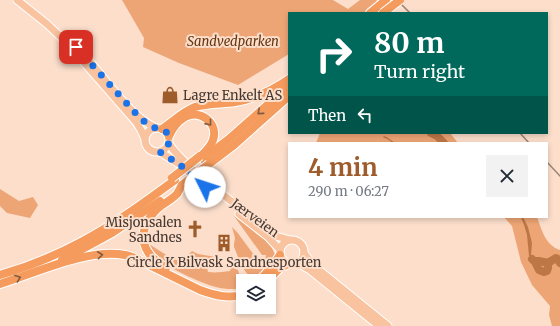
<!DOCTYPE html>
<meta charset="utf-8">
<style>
:root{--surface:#fff;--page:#f2f2f3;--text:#1f2937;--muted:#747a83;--accent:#9e5c2b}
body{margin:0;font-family:Merriweather,serif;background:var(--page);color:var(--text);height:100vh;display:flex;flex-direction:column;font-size:15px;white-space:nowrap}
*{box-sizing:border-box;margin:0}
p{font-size:13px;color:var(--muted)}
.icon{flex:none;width:22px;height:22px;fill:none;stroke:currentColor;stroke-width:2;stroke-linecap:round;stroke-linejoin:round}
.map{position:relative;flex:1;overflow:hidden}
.sheet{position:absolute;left:288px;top:142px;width:260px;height:76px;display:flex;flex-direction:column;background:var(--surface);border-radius:0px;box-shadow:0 2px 6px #0003}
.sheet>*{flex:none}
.hud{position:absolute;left:288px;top:12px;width:260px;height:122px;border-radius:0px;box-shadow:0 2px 6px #0003;background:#00695c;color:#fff;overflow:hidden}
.tools{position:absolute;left:236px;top:274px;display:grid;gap:8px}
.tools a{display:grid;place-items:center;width:40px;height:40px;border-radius:0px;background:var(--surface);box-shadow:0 2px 6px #0003;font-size:20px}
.pin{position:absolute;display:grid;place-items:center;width:34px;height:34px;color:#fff;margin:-17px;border-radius:8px;box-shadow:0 2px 6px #0006}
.me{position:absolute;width:44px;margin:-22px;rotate:311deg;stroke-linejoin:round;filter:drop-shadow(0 0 3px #0008)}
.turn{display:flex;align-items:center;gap:14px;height:84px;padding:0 20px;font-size:18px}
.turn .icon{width:52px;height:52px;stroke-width:2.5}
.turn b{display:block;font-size:28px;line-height:34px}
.then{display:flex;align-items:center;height:38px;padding:0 20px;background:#0003;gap:8px;font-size:15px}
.round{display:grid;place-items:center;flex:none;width:42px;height:42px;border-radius:0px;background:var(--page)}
.headline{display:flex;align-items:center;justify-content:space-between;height:68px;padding:0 20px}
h1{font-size:24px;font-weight:700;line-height:30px;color:var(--accent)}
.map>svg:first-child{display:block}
.green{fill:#eda575}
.water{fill:#bd7746}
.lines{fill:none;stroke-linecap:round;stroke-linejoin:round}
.stream{stroke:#bd7746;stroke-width:1.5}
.river{stroke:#bd7746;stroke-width:8}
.primary-casing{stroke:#fff;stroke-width:9}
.highway-casing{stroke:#fff;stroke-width:10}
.primary{stroke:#f8c39e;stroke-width:7}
.highway{stroke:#f49b5d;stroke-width:8}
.rail{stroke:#988477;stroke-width:1.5}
.highway-bridge-casing{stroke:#fff;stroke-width:10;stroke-linecap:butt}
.highway-bridge{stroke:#f49b5d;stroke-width:8}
.oneway{stroke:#825b40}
.route{stroke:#1a73e8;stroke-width:7;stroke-dasharray:0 12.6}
.labels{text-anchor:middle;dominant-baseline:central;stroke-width:4;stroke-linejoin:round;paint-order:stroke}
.park-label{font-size:13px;font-style:italic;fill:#643510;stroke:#fcdecb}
.poi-label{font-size:13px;fill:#443830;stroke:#fcdecb;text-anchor:start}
.street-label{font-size:13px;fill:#443830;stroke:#fcdecb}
</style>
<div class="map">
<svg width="560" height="326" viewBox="0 0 560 326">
<rect width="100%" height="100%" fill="#fcdecb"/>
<g class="green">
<polygon points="122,0 333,0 348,9 360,0 376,0 391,13 289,13 289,54 238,85 179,63 143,47 144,38"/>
<polygon points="320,133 450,133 458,143 316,143"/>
<polygon points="0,189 19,201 33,197 38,205 30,218 7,213 0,206"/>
<path d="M234 216 270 243 275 255 271 264 256 279C243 276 239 258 234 247V244L235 238 232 227 237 232 257 259V262L260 263 265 260 266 255H262Z"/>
<path d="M504 217H537C542 230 545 245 560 250V326H552L549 315 550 306 532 285 521 262 512 226Z"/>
<path d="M149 244 171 258 182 262 186 258 192 263 207 267 208 272C216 273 222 272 230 271L231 267 238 270C240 278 242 283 236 289 231 289 225 289 220 288 205 285 172 270 160 260 155 255 152 250 149 244Z"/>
<polygon points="192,251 198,254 216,257 218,258 220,262 219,264 217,265 199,261 190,257 189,254"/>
</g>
<polygon class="water" points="521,217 523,217 528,227 532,243 531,255 533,258 542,261 541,263 537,263 538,267 543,271 542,272 538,270 533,262 529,256 527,235 524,225"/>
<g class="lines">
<polyline class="stream" points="384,137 387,138 394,143"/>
<g class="river">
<polyline points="431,133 437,136 444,143"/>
<polyline points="532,259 534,261 539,261 548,263 556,258 558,259 560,263"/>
<polyline points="536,264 539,270 544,272 547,271 548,268 548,263"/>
</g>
<g class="primary-casing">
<g id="primary">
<polyline points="17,0 47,24 67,43 136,122 141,130 145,139"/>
<path d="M91 63C109 84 131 116 156 128"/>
<circle cx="157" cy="140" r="12"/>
<path d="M169 144C177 156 188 165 199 175 223 195 247 214 272 233L276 236 290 240"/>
<polyline points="160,152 179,164 219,197"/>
<polyline points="239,214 268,237 280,250"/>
<circle cx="292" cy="252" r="12"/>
<polyline points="304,253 314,266 388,326"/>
<polyline points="298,263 310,270 379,326"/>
</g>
</g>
<g class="highway-casing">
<g id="highway">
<polyline points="370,13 386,0"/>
<path d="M162 129C173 122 182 112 195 107 208 103 222 104 235 102 255 99 273 90 289 79"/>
<path d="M169 136C172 129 178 121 185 117 200 109 219 123 213 140 211 146 206 151 202 155"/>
<polyline points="203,159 229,139 289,86"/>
<polyline points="209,164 234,145 289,96"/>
<polyline points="62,260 112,233 160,201"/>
<path d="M166 268C156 262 147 255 144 243 141 228 150 214 162 205 167 202 173 198 177 194 179 191 180 188 182 185"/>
<path d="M0 275C28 267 57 255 83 241 115 224 145 202 175 180"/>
<polyline points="269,279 281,267 289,264"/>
<polyline points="259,281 271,268 280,255"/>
<path d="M0 284C36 273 87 248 125 255 129 256 133 257 137 259L200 290C214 295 228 299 243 295"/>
</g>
</g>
<use href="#primary" class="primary"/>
<use href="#highway" class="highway"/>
<g class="rail">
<polyline points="397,0 410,13"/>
<polyline points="520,133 529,143"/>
<polyline points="547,162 560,176"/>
</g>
<g class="highway-bridge-casing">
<g id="highway-bridge">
<polyline points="383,13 400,0"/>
<polyline points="172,178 200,156"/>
<polyline points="182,185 209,164"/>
</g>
</g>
<use href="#highway-bridge" class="highway-bridge"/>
</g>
<defs><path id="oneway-chevron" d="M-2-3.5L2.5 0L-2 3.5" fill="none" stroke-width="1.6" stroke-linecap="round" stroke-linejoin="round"/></defs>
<g class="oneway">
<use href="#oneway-chevron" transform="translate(260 112) rotate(139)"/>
<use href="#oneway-chevron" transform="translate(209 123) rotate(51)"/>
<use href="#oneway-chevron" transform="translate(100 255) rotate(-6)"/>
<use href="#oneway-chevron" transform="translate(18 278) rotate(-20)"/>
</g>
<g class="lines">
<path class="route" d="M76 47 140 118C145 122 150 127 156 128 160 129 162 129 165 131 173 138 169 148 160 152L179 164 205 187"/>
</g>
<defs>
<g id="shop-bare" transform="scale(1.38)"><path d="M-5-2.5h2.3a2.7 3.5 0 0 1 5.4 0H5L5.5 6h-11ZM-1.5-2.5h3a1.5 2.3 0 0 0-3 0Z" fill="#9e5c2b" stroke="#fcdecb" stroke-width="2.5" paint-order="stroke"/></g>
<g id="church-bare" transform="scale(1.38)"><path d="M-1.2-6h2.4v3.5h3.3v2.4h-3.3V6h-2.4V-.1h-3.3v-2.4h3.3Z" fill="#9e5c2b" stroke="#fcdecb" stroke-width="2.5" paint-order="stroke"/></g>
<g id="building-bare" transform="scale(1.38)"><path d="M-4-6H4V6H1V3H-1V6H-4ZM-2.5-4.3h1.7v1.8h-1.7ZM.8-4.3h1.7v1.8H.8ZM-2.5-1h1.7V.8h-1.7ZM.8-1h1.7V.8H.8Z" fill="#9e5c2b" stroke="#fcdecb" stroke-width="2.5" paint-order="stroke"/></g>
</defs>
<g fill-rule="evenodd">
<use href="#shop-bare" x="170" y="95"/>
<use href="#church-bare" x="195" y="229"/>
<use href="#building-bare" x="224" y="243"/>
</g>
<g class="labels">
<g class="park-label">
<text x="233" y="41">Sandvedparken</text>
</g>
<g class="poi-label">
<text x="183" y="95">Lagre Enkelt AS</text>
<text x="182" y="222" text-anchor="end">Misjonsalen<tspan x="182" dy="15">Sandnes</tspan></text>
<text x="224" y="262" text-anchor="middle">Circle K Bilvask Sandnesporten</text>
</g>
<g class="street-label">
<text transform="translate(255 218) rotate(36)">Jærveien</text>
</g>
</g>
</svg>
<div class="tools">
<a><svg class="icon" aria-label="layers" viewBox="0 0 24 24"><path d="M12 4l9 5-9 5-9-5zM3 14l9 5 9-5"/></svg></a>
</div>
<div class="pin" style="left:76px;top:47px;background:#d93025"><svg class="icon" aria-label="arrive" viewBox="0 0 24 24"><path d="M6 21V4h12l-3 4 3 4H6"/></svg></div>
<svg class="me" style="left:205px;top:187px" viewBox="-20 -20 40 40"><circle r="19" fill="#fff"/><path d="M0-13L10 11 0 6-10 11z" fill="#1a73e8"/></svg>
<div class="hud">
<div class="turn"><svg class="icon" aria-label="right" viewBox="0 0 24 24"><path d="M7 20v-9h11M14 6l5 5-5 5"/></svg><div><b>80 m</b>Turn right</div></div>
<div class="then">Then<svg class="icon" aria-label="left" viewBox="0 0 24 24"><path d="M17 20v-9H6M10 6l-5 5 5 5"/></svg></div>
</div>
<section class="sheet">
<div class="headline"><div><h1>4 min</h1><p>290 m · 06:27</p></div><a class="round"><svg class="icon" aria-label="close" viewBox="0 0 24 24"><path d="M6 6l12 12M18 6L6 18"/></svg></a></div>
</section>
</div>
